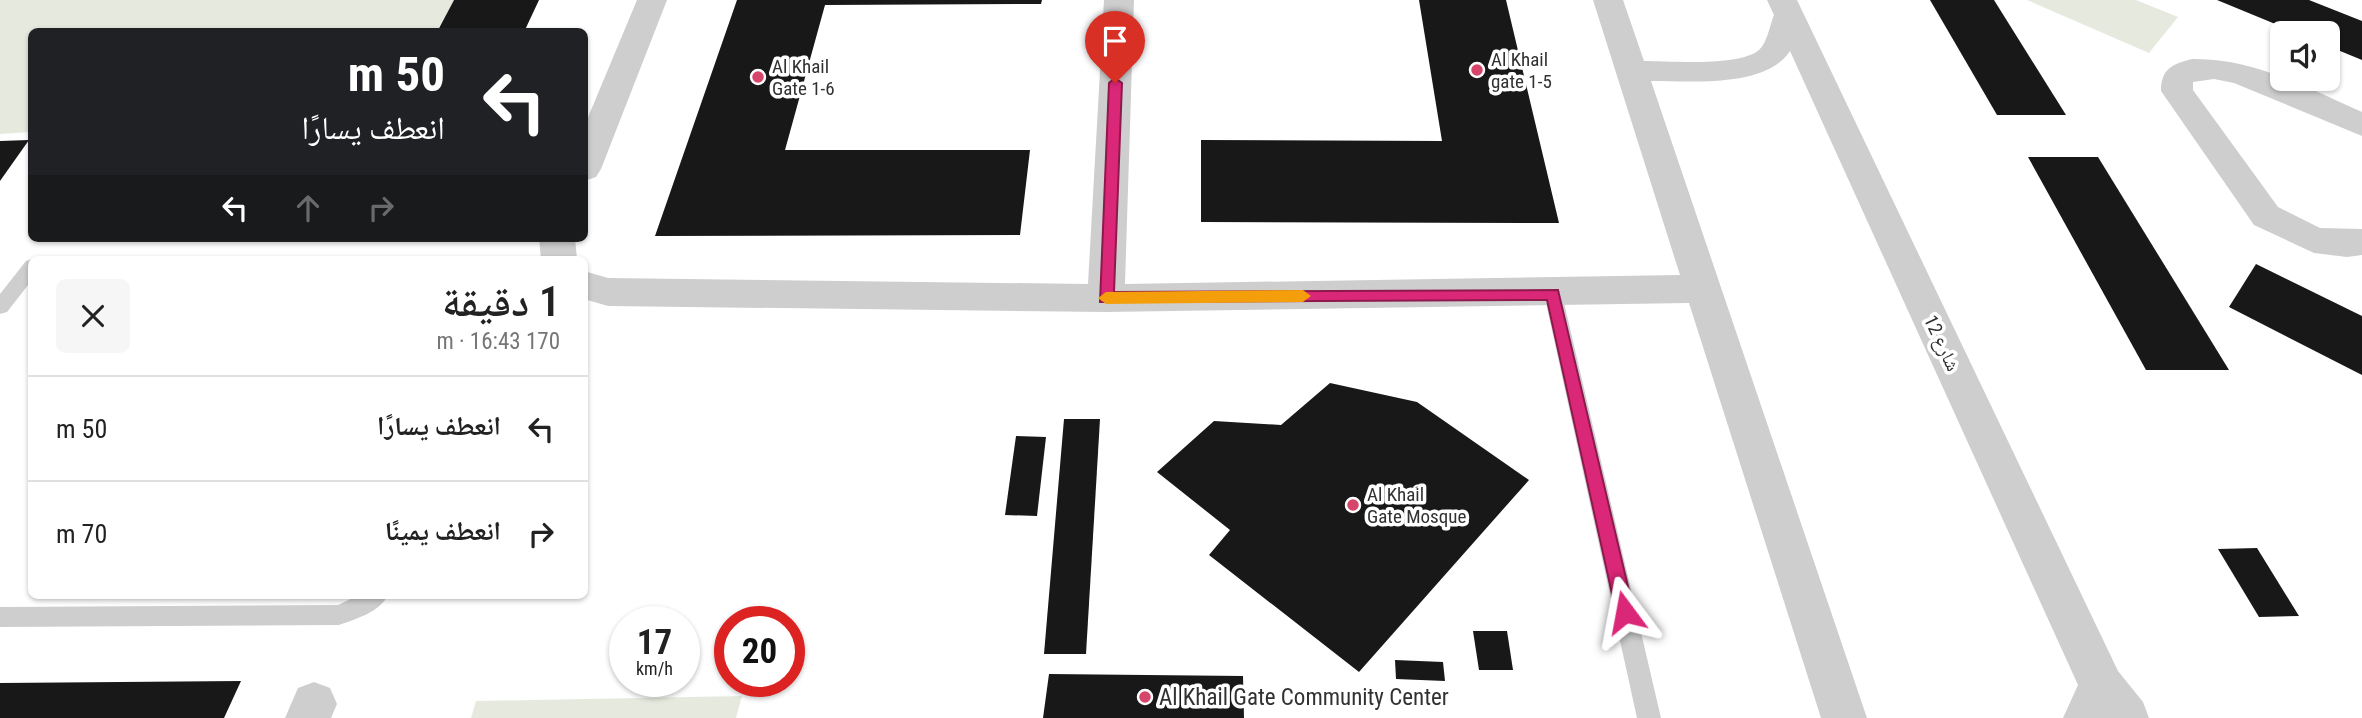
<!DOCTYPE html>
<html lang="ar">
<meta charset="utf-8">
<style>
:root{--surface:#fff;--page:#f6f6f6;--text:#222;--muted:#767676;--line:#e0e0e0}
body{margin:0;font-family:"Roboto Condensed","Noto Naskh Arabic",sans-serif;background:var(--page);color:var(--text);direction:rtl;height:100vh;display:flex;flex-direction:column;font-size:26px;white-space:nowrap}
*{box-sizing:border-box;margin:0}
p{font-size:23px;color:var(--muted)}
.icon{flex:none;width:38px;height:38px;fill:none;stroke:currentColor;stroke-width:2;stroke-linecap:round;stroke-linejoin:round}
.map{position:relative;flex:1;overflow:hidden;direction:ltr}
.details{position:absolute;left:28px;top:256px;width:560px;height:343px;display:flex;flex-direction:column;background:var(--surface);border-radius:10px;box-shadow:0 2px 5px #0004;direction:rtl}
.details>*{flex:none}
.hud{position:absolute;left:28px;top:28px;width:560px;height:214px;border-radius:10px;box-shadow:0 2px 5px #0004;direction:rtl;background:#202124;color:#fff;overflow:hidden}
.tools{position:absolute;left:2270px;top:21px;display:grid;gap:14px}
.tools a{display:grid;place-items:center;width:70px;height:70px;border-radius:10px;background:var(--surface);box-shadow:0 2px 5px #0004;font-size:35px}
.speed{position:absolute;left:609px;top:606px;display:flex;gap:14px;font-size:35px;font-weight:700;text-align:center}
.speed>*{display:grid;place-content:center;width:91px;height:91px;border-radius:50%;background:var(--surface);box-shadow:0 2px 5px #0004;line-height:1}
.speed small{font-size:18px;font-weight:400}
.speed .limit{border:10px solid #d22;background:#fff;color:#111}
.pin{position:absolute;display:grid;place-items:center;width:60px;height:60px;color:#fff;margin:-72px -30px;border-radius:50% 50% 50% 0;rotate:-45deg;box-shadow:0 0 7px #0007}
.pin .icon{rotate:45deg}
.me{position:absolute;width:77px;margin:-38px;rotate:347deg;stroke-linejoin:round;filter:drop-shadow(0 0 5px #0008)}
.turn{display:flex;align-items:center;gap:24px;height:147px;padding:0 28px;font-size:32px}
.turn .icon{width:91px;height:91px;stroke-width:2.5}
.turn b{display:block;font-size:49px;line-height:60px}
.lanes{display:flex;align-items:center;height:66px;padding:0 28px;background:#0003;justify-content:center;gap:35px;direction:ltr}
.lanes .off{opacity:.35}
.round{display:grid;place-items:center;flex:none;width:74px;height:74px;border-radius:10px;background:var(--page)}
.overview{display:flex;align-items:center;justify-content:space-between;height:119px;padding:0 28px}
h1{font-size:42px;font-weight:600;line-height:52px}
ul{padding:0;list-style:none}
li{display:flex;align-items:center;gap:21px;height:105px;padding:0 28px;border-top:2px solid var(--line)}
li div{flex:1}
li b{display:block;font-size:26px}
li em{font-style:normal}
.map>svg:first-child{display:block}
.green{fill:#e6eade}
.building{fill:#181818}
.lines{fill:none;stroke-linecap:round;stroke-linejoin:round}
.service{fill:#cecece;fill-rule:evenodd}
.minor{fill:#cecece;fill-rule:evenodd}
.route{fill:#db2777;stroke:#8e194d;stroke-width:2}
.slow{fill:#f59e0b}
.poi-dot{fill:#d6456a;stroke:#fff;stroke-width:2.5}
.labels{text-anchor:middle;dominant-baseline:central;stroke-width:7;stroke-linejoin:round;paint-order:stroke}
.poi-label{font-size:19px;fill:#313131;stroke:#fff;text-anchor:start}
.street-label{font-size:19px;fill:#313131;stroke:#fff}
.near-poi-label{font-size:23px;fill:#313131;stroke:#fff;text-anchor:start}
</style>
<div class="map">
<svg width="2362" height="718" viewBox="0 0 2362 718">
<rect width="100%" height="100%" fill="#fff"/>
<g class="green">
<polygon points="0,0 454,0 437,31 32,32 31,132 0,134"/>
<polygon points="2027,0 2136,0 2178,17 2149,53"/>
<polygon points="742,696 736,718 471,718 476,701"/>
</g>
<g class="building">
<polygon points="454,0 539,0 524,32 437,32"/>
<polygon points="737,0 1042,0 1041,4 825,5 785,150 1030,150 1020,235 655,236"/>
<polygon points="1419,0 1506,0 1559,223 1201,222 1201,140 1442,141"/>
<polygon points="1930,0 1994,0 2066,115 1997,115"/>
<polygon points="2217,0 2309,0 2362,21 2362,60 2328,46 2328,33 2297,33"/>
<polygon points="29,140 0,181 0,141"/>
<polygon points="2028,157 2098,157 2229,370 2146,370"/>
<polygon points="2256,264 2362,316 2362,375 2229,307"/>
<polygon points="1330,383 1417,402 1529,480 1359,672 1209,555 1230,530 1157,472 1214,421 1281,425"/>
<polygon points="1064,419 1100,419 1086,654 1044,654"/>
<polygon points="1016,436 1046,437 1037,516 1005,515"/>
<polygon points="2257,548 2299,616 2259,617 2218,549"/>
<polygon points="1473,631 1507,631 1513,670 1479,670"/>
<polygon points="1395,660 1443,662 1445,681 1396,679"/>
<polygon points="1049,674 1243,676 1244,718 1043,718"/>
<polygon points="241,681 224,718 0,718 0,683"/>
</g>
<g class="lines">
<g class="service">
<polygon points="32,259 32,280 7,312 0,314 0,294 26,261"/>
<polygon points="1553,287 1562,294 1661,718 1637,718 1544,294"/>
<path d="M359 595H388C380 612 356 619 339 625L0 627V607L338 605Z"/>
</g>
<g class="minor">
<polygon points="637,0 667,0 601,169 596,177 584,181 584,127"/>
<path d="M1104 0H1134L1125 284 1680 275 1593 0H1623L1644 61C1670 61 1739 67 1759 50 1767 43 1770 25 1774 15L1767 0H1797L2118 671 2143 702 2149 718H2063L2078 685 1790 51C1766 88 1691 81 1651 81L1867 718H1821L1689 303 1106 312 608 306 584 299V271L608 278 1088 284Z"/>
<path d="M2192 59C2254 58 2307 88 2362 112V136L2234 83 2214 79 2193 82V90L2278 207 2320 228 2362 229V255L2347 257 2314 253 2254 225 2161 91C2161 69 2172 64 2192 59Z"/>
<polygon points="539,238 575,238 577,259 541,259"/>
<polygon points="314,682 330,688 337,704 331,718 285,718 298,688"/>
</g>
</g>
<polygon class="route" points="1115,78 1122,83 1114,292 1558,290 1634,612 1631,618 1625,620 1618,618 1616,612 1547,300 1100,302 1109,83"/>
<polygon class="slow" points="1303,290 1311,296 1303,302 1106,304 1098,298 1106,292"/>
<g class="poi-dot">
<circle cx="1477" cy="70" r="7"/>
<circle cx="758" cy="77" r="7"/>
<circle cx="1353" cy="505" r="7"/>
<circle cx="1145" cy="697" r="7"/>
</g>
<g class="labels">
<g class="poi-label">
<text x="1491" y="59">Al Khail<tspan x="1491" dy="22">gate 1-5</tspan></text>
<text x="772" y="66">Al Khail<tspan x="772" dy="22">Gate 1-6</tspan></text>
<text x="1367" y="494">Al Khail<tspan x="1367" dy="22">Gate Mosque</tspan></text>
</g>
<g class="street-label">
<text transform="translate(1942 343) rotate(65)">شارع 12</text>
</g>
<g class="near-poi-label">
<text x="1159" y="697">Al Khail Gate Community Center</text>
</g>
</g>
</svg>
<div class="tools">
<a><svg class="icon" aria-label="sound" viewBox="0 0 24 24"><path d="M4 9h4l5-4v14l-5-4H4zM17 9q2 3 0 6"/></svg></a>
</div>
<div class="speed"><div>17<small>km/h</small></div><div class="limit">20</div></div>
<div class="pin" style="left:1115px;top:83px;background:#d93025"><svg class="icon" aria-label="arrive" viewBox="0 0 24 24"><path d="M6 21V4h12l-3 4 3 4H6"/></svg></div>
<svg class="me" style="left:1625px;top:612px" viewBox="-20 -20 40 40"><path d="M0-17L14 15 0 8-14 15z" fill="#db2777" stroke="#fff" stroke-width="4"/></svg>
<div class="hud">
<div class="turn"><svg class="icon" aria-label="left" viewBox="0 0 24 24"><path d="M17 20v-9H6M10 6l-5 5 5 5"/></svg><div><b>50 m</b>انعطف يسارًا</div></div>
<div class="lanes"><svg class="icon" aria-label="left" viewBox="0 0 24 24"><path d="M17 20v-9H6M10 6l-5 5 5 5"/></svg><svg class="icon off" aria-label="ahead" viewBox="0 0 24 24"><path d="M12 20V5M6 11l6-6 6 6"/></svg><svg class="icon off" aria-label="right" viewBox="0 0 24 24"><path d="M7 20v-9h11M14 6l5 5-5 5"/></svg></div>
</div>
<section class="details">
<div class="overview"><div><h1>1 دقيقة</h1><p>170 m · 16:43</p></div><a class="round"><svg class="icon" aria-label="close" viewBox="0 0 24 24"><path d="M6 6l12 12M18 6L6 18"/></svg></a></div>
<ul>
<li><svg class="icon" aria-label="left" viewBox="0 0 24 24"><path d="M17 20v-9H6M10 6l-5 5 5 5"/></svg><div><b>انعطف يسارًا</b></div><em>50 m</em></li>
<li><svg class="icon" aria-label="right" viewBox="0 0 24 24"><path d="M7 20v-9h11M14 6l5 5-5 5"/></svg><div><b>انعطف يمينًا</b></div><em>70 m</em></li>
</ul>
</section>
</div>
